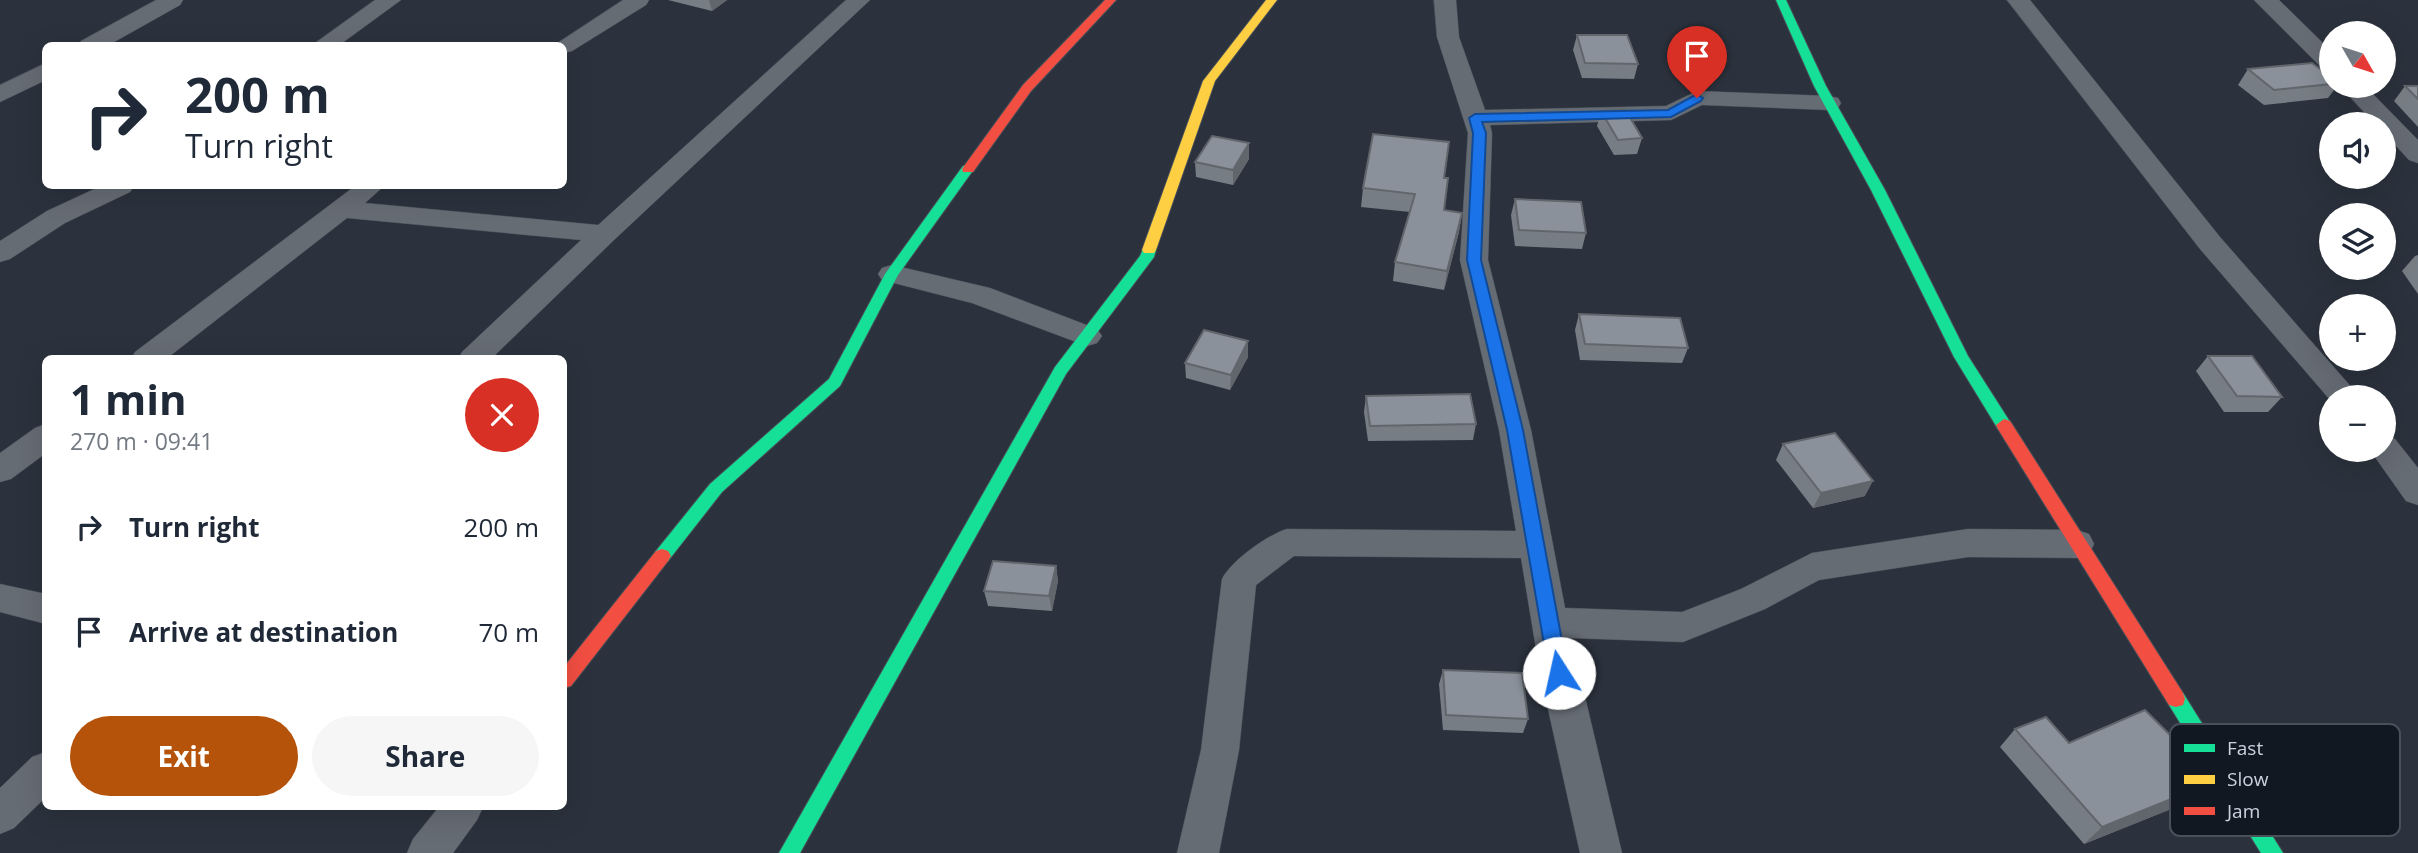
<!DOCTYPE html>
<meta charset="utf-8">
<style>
:root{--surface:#fff;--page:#f6f6f7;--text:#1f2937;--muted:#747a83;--accent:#b45309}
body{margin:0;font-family:"Open Sans",sans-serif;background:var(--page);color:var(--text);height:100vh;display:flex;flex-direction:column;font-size:26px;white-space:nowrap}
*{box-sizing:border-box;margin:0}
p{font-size:23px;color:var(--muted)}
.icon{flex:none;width:38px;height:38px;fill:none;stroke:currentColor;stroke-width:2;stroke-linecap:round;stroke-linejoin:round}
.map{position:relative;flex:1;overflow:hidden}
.details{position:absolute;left:42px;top:355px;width:525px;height:455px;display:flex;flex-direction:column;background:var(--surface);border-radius:10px;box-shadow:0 7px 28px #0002}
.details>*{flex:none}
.banner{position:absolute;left:42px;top:42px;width:525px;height:147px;border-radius:10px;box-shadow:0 7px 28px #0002;background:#fff;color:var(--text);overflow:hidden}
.needle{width:46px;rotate:129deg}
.tools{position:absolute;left:2319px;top:21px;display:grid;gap:14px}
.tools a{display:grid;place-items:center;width:77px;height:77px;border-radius:50%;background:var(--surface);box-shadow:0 7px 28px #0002;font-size:35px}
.pin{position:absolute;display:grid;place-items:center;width:60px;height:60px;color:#fff;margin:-72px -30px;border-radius:50% 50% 50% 0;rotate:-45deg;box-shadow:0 0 7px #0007}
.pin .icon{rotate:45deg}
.me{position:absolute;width:77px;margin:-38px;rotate:350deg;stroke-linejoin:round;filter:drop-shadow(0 0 5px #0008)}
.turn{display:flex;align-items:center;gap:24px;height:147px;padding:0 28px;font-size:32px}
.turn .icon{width:91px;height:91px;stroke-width:2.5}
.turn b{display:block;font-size:49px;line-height:60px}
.round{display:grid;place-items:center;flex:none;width:74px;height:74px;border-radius:37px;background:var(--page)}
.headline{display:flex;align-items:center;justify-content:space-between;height:119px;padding:0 28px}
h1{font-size:42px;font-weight:700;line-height:52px}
.button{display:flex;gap:14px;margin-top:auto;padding:14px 28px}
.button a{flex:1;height:80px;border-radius:42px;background:var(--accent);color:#fff;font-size:28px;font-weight:700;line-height:80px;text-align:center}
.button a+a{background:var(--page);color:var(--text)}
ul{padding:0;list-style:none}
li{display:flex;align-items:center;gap:21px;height:105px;padding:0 28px}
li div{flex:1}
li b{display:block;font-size:26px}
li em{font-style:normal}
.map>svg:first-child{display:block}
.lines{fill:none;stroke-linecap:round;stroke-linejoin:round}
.street-casing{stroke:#484f58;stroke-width:1}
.fast-casing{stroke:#484f58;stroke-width:2}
.slow-casing{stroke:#484f58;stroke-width:2}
.jam-casing{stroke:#484f58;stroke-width:2}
.street{fill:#666c74;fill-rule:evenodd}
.fast{fill:#16e098;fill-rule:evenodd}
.slow{fill:#ffcf43;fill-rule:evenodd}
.jam{fill:#f24e42;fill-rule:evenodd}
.wall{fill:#777d84}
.shaded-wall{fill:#61666c}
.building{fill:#8a919a;stroke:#61666c;stroke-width:2}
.route{fill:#1a73e8;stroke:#114b97;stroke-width:2}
.key{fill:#121821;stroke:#49505a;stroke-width:2}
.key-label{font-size:19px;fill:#cad3e0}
</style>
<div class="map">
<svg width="2418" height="853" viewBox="0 0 2418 853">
<rect width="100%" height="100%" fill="#2b323d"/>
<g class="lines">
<g class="street-casing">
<g id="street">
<polygon points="156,0 183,0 180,5 107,46 78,46 81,41"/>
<polygon points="375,0 401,0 338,46 311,46"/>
<polygon points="623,0 649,0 646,5 572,51 564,53 564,46 553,46"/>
<polygon points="846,0 870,0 614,240 491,359 458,359 462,352 581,240 347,218 166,359 131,359 135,352 355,186 384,186 365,203 598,225"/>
<path d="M1434 0H1456L1459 37 1485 110 1666 106 1697 91 1829 96 1838 98 1841 103 1838 108 1829 110 1702 105 1671 120 1490 125 1492 133 1488 260 1531 430 1565 608 1682 612 1741 589 1812 553 1968 529 2077 530 2089 534 2094 544 2089 554 2077 558 1968 557 1819 580 1765 609 1683 642 1571 638 1622 853H1580L1540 673 1521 558 1294 556 1256 585 1239 750 1219 853H1177L1201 750 1222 579C1231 561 1267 535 1287 529L1516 531 1499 430 1460 260 1468 133 1437 37Z"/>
<polygon points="2007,0 2030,0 2220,237 2360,397 2331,397 2331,401 2200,249"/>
<polygon points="2254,0 2279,0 2331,51 2331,71 2323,69"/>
<polygon points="46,63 46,80 0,102 0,85"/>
<polygon points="2340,86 2365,86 2418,140 2418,163 2409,160 2384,133 2384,124 2375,124"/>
<polygon points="101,186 134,186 130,192 65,223 10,259 0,262 0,241 47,211"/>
<polygon points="892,265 990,288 1097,329 1102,336 1097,343 1087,346 972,303 882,280 878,274 882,268"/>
<polygon points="46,424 46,453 11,479 0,482 0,453 35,428"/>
<polygon points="2384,435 2395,439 2418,468 2418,505 2406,501 2370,450 2384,450"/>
<polygon points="0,584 46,594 46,624 0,612"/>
<polygon points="46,752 46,797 14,828 0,834 0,788 32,757"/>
<polygon points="439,807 483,807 477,820 453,853 407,853 413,839"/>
</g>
</g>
<g class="fast-casing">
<g id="fast">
<polygon points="1776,0 1786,0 1826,86 1885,190 1968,356 2012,425 2010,429 1998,429 1954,357 1871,190 1814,86"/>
<polygon points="968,165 974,169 898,275 840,386 722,492 668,561 662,563 656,561 653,556 656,551 710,484 829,379 885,274 963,166"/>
<polygon points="1149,246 1156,250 1154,257 1066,374 800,853 779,853 1055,367 1140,256 1144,247"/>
<polygon points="2176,691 2183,693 2283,853 2261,853 2169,705 2167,699 2169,693"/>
</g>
</g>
<g class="slow-casing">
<polygon id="slow" points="1266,0 1277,0 1215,81 1156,250 1154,253 1144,253 1142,250 1203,81"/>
</g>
<g class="jam-casing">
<g id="jam">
<polygon points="1105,0 1116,0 1031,91 973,172 963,172 962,169 1023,85"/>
<polygon points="2004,419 2010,421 2183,693 2185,699 2183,705 2176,707 2169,705 1998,429 1996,425"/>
<polygon points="662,549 668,551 671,556 668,561 571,686 564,688 564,667 656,551"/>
</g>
</g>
<use href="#street" class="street"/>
<use href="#fast" class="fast"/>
<use href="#slow" class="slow"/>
<use href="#jam" class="jam"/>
</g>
<g class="wall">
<polygon points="668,0 727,0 712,11"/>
<polygon points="1577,35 1638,64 1634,79 1582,78 1573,50"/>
<polygon points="2248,69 2331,77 2331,86 2337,86 2328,98 2264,105 2238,85"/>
<polygon points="2405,86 2418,86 2418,127 2394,101"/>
<polygon points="1601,111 1642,138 1637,154 1614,155 1597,126"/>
<polygon points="1249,143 1249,159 1233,185 1196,177 1195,162"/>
<polygon points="1444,178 1444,210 1462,213 1459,232 1444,290 1393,281 1395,262 1410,212 1361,207 1363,188"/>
<polygon points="1515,199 1586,233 1582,249 1515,246 1511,215"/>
<polygon points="2418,255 2418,294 2402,271 2415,256"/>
<polygon points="1579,314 1688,348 1682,363 1580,360 1575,330"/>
<polygon points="1248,341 1248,357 1230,390 1186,378 1185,363"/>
<polygon points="2208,356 2282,397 2268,412 2224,412 2196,371"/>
<polygon points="1366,396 1476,424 1473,440 1368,441 1364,412"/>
<polygon points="1783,444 1865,496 1813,508 1776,460"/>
<polygon points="1056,566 1058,581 1052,611 988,606 984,591"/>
<polygon points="1443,670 1528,719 1523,733 1443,730 1439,684"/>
<polygon points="2015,729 2069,743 2216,781 2196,799 2084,844 2000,747"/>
</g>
<g class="shaded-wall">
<polygon points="709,0 727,0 712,11"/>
<polygon points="1249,143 1249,159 1233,185 1233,170"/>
<polygon points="1462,213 1459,232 1444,290 1447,271"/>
<polygon points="1248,341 1248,357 1230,390 1231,375"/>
<polygon points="1873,481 1865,496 1813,508 1821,493"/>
<polygon points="1056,566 1058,581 1052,611 1049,596"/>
<polygon points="2216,781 2196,799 2084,844 2102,827"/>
</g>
<g class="building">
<polygon points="1577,35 1627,35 1638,64 1585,63"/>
<polygon points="2312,63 2331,77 2331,84 2274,90 2248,69"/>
<polygon points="2405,86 2418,86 2418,99"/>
<polygon points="1625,109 1642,138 1618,140 1601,111"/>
<polygon points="1373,134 1449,142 1444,178 1448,178 1444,210 1462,213 1447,271 1395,262 1415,194 1363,188"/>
<polygon points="1212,136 1249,143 1233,170 1195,162"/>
<polygon points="1515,199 1581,202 1586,233 1519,230"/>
<polygon points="1579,314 1680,318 1688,348 1585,344"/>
<polygon points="1204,330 1248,341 1231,375 1185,363"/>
<polygon points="2208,356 2252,356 2282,397 2237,396"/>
<polygon points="1470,394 1476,424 1370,426 1366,396"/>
<polygon points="1835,433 1873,481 1821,493 1783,444"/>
<polygon points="993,561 1056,566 1049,596 984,591"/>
<polygon points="1443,670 1522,673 1528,719 1446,715"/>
<polygon points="2145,710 2216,781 2102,827 2015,729 2046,717 2069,743"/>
</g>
<polygon class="route" points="1697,94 1703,98 1701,101 1671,117 1482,122 1486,133 1481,260 1523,430 1568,673 1565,679 1559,681 1552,679 1549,673 1507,430 1467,260 1473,133 1469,118 1475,114 1668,110"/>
<rect x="2170" y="724" width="230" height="112" rx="10" class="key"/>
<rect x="2184" y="744" width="31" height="8" fill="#16e098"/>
<rect x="2184" y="775" width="31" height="9" fill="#ffcf43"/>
<rect x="2184" y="807" width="31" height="8" fill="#f24e42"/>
<g class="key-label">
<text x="2227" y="755">Fast</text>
<text x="2227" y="786">Slow</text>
<text x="2227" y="818">Jam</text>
</g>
</svg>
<div class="tools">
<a><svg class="needle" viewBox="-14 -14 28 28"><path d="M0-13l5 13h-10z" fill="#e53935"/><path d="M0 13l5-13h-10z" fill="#747a83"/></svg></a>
<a><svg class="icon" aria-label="sound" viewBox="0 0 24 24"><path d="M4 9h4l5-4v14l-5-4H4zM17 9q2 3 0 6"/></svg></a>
<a><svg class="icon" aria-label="layers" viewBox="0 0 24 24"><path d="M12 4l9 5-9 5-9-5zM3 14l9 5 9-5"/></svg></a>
<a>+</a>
<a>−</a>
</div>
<div class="pin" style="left:1697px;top:98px;background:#d93025"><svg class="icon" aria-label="arrive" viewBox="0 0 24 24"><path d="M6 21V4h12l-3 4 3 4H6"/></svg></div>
<svg class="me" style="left:1559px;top:673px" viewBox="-20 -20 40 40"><circle r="19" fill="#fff"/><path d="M0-13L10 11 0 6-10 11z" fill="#1a73e8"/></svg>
<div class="banner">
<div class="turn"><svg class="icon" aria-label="right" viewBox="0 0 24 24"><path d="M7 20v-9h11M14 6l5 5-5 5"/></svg><div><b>200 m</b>Turn right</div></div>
</div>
<section class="details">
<div class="headline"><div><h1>1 min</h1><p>270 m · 09:41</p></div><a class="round" style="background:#d93025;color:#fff"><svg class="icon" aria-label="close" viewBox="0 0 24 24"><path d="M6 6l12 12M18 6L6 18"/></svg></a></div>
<ul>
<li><svg class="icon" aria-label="right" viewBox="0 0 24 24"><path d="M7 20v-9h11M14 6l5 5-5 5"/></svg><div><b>Turn right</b></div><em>200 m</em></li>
<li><svg class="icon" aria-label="arrive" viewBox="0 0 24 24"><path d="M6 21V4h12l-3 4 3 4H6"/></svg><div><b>Arrive at destination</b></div><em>70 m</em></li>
</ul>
<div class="button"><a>Exit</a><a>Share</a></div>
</section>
</div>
